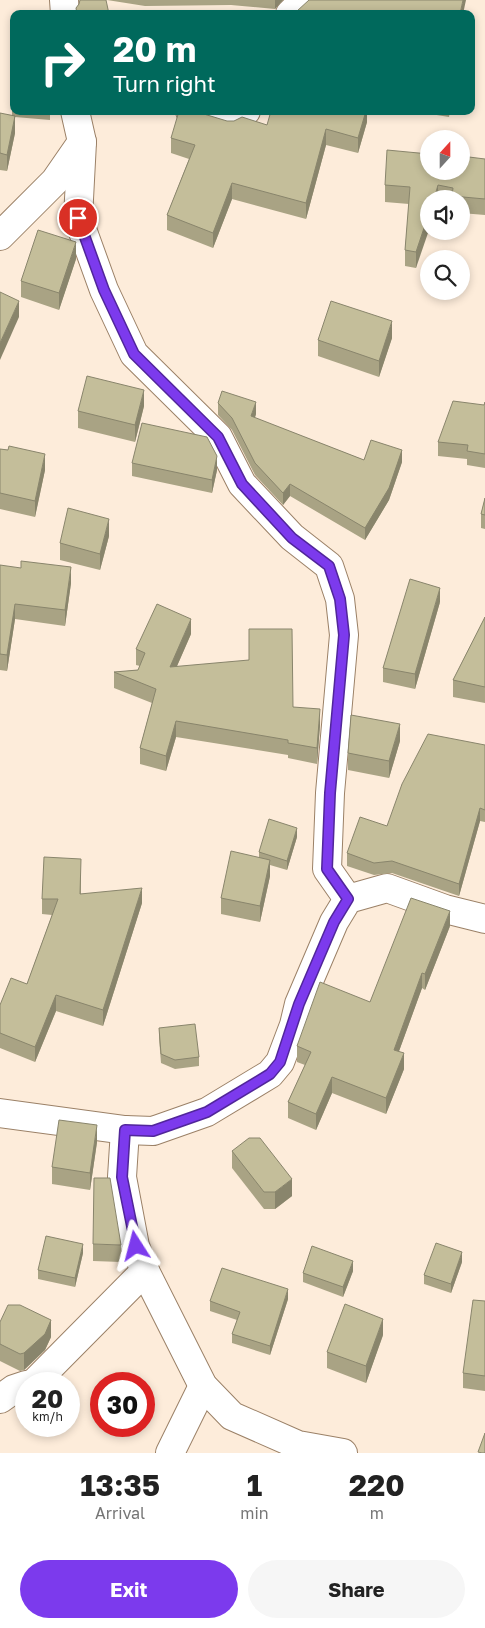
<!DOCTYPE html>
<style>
:root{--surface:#fff;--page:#f6f6f6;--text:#222;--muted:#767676;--accent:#7c3aed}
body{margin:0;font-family:"Golos Text",sans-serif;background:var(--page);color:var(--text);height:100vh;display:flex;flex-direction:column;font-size:19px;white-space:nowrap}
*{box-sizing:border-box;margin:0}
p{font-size:16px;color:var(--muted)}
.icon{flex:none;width:28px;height:28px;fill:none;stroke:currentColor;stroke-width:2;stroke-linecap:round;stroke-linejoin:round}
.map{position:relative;height:1453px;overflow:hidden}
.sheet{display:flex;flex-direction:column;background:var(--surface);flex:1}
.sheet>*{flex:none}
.top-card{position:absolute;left:10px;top:10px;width:465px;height:105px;border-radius:10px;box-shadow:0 2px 8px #0003;background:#00695c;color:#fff;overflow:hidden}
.needle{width:32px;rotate:21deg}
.controls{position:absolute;left:420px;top:130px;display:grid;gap:10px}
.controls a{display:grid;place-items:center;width:50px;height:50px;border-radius:50%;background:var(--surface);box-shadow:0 2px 8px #0003;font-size:25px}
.speed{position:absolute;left:15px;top:1372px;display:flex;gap:10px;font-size:25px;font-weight:700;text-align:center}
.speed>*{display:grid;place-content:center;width:65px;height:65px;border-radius:50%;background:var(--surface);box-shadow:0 2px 8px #0003;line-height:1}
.speed small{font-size:12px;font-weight:400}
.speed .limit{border:8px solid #d22;background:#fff;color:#111}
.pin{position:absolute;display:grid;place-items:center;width:42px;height:42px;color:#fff;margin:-21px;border:2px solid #fff;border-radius:50%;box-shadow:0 1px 5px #0007}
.me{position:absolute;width:55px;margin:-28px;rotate:351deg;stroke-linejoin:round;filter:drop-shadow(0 0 4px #0008)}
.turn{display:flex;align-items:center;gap:18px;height:105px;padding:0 20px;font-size:22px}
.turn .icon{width:65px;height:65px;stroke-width:2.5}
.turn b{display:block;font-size:35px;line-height:42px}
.eta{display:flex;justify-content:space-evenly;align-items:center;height:85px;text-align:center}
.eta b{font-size:30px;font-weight:700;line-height:35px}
.button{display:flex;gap:10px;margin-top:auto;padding:10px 20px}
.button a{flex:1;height:58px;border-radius:30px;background:var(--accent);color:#fff;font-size:20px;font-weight:700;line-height:58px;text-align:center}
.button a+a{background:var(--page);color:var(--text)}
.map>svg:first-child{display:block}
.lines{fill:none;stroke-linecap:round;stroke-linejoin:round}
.street-casing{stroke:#9b8167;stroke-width:30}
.street{stroke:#fff;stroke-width:28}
.wall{fill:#a9a384}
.shaded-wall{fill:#89856c}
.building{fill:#c4be9a;stroke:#89856c}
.route-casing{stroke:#51269a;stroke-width:12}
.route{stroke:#7c3aed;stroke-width:9}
</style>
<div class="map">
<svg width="485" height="1453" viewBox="0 0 485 1453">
<rect width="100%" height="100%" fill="#fdecda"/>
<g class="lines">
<g class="street-casing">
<g id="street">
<polyline points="64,0 65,14"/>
<polyline points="290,14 304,0"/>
<polyline points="190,111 231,121 246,111"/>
<polyline points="82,142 78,218 104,290 134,354 218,437 242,484 292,537 329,566 340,599 344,635 330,793 327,869 348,899"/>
<polyline points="0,236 55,181 82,142 75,111"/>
<polyline points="0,1113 125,1130 153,1131 207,1112 270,1074 280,1062 294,1025 299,1004 334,922 348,899 387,888 445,909 485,919"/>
<polyline points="125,1130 122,1177 135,1246 145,1271 203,1386 232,1416 298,1445 343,1453"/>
<polyline points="31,1384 35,1382 145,1271"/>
<polyline points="0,1399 14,1389 26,1385"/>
<polyline points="170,1453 203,1386"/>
</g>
</g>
<use href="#street" class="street"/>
</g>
<g class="wall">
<polygon points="107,0 283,0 275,9 231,5 145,6"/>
<polygon points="297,11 463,14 297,14"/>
<polygon points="14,87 14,111 50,111 50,120 15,117 15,133 7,171 0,170 0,113 12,116 12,100"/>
<polygon points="367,111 367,122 358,153 326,145 306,219 232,199 213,248 167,230 167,215 189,159 171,153 171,138 227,121 267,125"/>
<polygon points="412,111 450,111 449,117"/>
<polygon points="485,159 485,215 461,213 461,199 429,199 416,268 405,266 405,250 409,204 385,202 385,185"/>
<polygon points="76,259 59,310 21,297 21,281"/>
<polygon points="392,338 379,377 318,356 318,340"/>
<polygon points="485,402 485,468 467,465 467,459 438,456 438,442 484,405"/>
<polygon points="218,403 256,414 255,418 364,460 402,462 389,500 365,540 290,496 283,505 255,475 232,430 218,415"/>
<polygon points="144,406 135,442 78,428 78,411"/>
<polygon points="0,449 8,450 45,470 35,517 0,509"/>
<polygon points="132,463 217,470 212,493 132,476"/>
<polygon points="485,498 485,529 481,528 481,514"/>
<polygon points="109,536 100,570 60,560 60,543"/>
<polygon points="0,565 71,583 65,626 15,619 7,671 0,670"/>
<polygon points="440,602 415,689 383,682 383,668"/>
<polygon points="485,617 485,703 453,697 453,680"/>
<polygon points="191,634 177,666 293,707 320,725 317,764 288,758 288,755 176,737 166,771 140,764 140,748 152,703 114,688 114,672 138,670 140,666 136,665 136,649"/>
<polygon points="400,741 389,778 348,770 348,753"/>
<polygon points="485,745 485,822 480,821 459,896 392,873 374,875 347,866 347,853 387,826"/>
<polygon points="297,837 287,870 270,865 270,876 260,922 221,914 221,898 259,857 259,852"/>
<polygon points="81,875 81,894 142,903 103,1026 56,1011 35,1062 0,1048 0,1005 27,984 52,915 42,914 42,899"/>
<polygon points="450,926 425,990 422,988 399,1051 404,1069 386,1114 332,1093 316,1130 288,1118 288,1102 305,1065 297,1062 297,1046 370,1002"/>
<polygon points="159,1028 199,1057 199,1066 175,1069 161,1063 159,1038"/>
<polygon points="97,1142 90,1190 52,1184 52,1167"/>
<polygon points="232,1151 292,1196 275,1209 264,1209 232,1168"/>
<polygon points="93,1244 121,1245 121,1262 93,1261"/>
<polygon points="83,1253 75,1287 38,1279 38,1270"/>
<polygon points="462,1262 451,1293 424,1284 424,1275"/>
<polygon points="353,1271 343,1297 303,1282 303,1273"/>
<polygon points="288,1299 270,1355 232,1343 232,1334 237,1320 210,1311 210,1301"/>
<polygon points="485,1301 485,1391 463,1388 463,1373"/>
<polygon points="0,1322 51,1337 45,1350 24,1370 20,1371 0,1361"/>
<polygon points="383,1335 366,1383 327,1368 327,1352"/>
</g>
<g class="shaded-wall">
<polygon points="275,0 283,0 275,9"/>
<polygon points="463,0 466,0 463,14 460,14"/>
<polygon points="366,111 367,111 367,122 358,153 358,138"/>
<polygon points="15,116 15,133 7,171 7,155"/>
<polygon points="326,129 326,145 306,219 306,203"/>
<polygon points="232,183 232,199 213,248 213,233"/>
<polygon points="438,185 438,199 434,199"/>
<polygon points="429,213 429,230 416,268 416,252"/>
<polygon points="76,242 76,259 59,310 59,293"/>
<polygon points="19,301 19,317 0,360 0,343"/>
<polygon points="392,321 392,338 379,377 379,361"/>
<polygon points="144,390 144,406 135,442 135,425"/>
<polygon points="256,402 256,414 251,428 251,416"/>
<polygon points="402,450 402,462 389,500 365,540 365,528"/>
<polygon points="45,454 45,470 35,517 35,501"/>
<polygon points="217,456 217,470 212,493 212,480"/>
<polygon points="290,484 290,496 283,505 283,493"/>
<polygon points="109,519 109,536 100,570 100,554"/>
<polygon points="71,567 71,583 65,626 65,610"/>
<polygon points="440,588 440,602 415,689 415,674"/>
<polygon points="15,604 15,619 7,671 7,655"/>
<polygon points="191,619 191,634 170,682 170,667"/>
<polygon points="320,709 320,725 317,764 317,748"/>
<polygon points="176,721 176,737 166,771 166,756"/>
<polygon points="400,724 400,741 389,778 389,761"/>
<polygon points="480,808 480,821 459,896 459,884"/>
<polygon points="297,828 297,837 287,870 287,861"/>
<polygon points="270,860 270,876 260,922 260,906"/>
<polygon points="142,888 142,903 103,1026 103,1010"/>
<polygon points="450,911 450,926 425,990 425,974"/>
<polygon points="422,973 422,988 394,1065 394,1050"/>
<polygon points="56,995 56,1011 35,1062 35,1047"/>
<polygon points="404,1053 404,1069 386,1114 386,1098"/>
<polygon points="332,1077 332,1093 316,1130 316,1114"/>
<polygon points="97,1125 97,1142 90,1190 90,1173"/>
<polygon points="292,1179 292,1196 275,1209 275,1192"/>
<polygon points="83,1244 83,1253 75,1287 75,1278"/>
<polygon points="462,1252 462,1262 451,1293 451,1284"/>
<polygon points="353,1261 353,1271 343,1297 343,1287"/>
<polygon points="288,1289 288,1299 270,1355 270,1346"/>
<polygon points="383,1319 383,1335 366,1383 366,1366"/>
<polygon points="51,1320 51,1337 45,1350 24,1370 24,1353"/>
</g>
<g class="building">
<polygon points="80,0 106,0 109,14 77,14 76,8 79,4"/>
<polygon points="309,0 463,0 460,14 317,14 297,11"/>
<polygon points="14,87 14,100 12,100"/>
<polygon points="179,111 194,111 227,121 234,121 242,117 267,125 271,111 366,111 358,138 326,129 306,203 232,183 213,233 167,215 195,145 171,138"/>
<polygon points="0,113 15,116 7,155 0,153"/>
<polygon points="387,150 429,154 429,171 461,171 461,156 485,159 485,199 452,196 453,188 438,185 434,199 429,199 429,213 416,252 405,250 410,187 385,185"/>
<polygon points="38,230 76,242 59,293 21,281"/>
<polygon points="0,292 19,301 0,343"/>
<polygon points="331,301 392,321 379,361 318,340"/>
<polygon points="87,376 144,390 135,425 78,411"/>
<polygon points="222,391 256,402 251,416 364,460 371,440 402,450 389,488 365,528 290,484 283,493 255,463 232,418 218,403"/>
<polygon points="453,401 484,405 485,402 485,454 467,451 468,445 438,442"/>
<polygon points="142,423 207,437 217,456 212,480 132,463"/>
<polygon points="9,446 45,454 35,501 0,493 0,449 8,450"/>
<polygon points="485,498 485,515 481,514"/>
<polygon points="68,508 109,519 100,554 60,543"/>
<polygon points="21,561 71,567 65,610 15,604 7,655 0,654 0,565 21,568"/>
<polygon points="410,579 440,588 415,674 383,668"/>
<polygon points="157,604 191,619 170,667 249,660 249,629 292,629 293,707 320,709 317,748 288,743 288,740 176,721 166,756 140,748 156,689 114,672 138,670 145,653 136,649"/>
<polygon points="485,617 485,687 453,680"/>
<polygon points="351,715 400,724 389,761 348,753"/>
<polygon points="428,734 485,745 485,810 480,808 459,884 392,861 374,863 347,853 360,817 387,826 402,784"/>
<polygon points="269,819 297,828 287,861 259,852"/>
<polygon points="231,851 270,860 260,906 221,898"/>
<polygon points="44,857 81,859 80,894 142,888 103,1010 56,995 35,1047 0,1033 0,1005 11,978 27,984 58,899 42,899"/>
<polygon points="411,898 450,911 425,974 422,973 394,1050 404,1053 386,1098 332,1077 316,1114 288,1102 311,1052 297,1046 320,982 370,1002"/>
<polygon points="195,1024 199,1057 175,1060 161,1054 159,1028"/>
<polygon points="59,1120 97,1125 90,1173 52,1167"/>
<polygon points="249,1138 260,1138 292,1179 275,1192 264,1192 232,1151"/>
<polygon points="94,1178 110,1178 121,1245 93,1244"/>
<polygon points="46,1236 83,1244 75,1278 38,1270"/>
<polygon points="436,1243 462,1252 451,1284 424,1275"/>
<polygon points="312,1246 353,1261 343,1287 303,1273"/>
<polygon points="222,1268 288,1289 270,1346 232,1334 240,1312 210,1301"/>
<polygon points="473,1300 485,1301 485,1376 463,1373"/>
<polygon points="345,1304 383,1319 366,1366 327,1352"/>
<polygon points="8,1305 20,1305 51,1320 45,1334 24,1353 20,1354 0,1344 0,1322"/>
<polygon points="485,1433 485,1453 482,1453 478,1452"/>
</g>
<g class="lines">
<g class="route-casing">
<polyline id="route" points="78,218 104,290 134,354 218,437 242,484 292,538 329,566 340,599 344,635 330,793 327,869 348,899 334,922 299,1004 280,1062 270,1074 207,1112 153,1131 125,1130 122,1177 136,1246"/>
</g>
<use href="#route" class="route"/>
</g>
</svg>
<div class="controls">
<a><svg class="needle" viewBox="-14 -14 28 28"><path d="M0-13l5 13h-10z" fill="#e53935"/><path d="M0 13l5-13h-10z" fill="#767676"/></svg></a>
<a><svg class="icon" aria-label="sound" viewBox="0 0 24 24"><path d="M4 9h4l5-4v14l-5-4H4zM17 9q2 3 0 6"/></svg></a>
<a><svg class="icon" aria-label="search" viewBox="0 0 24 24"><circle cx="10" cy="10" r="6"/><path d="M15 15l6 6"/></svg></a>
</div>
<div class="speed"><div>20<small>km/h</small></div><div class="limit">30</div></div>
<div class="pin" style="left:78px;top:218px;background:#d93025"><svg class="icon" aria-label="arrive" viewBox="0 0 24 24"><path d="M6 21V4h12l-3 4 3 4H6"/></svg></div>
<svg class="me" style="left:136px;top:1246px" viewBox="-20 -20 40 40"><path d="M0-17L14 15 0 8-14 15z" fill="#7c3aed" stroke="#fff" stroke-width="4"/></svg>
<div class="top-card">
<div class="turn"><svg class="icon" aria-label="right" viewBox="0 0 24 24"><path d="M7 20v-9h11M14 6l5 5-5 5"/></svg><div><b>20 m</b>Turn right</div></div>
</div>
</div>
<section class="sheet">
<div class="eta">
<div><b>13:35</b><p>Arrival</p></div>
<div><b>1</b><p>min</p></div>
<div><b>220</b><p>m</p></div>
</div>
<div class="button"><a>Exit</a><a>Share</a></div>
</section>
